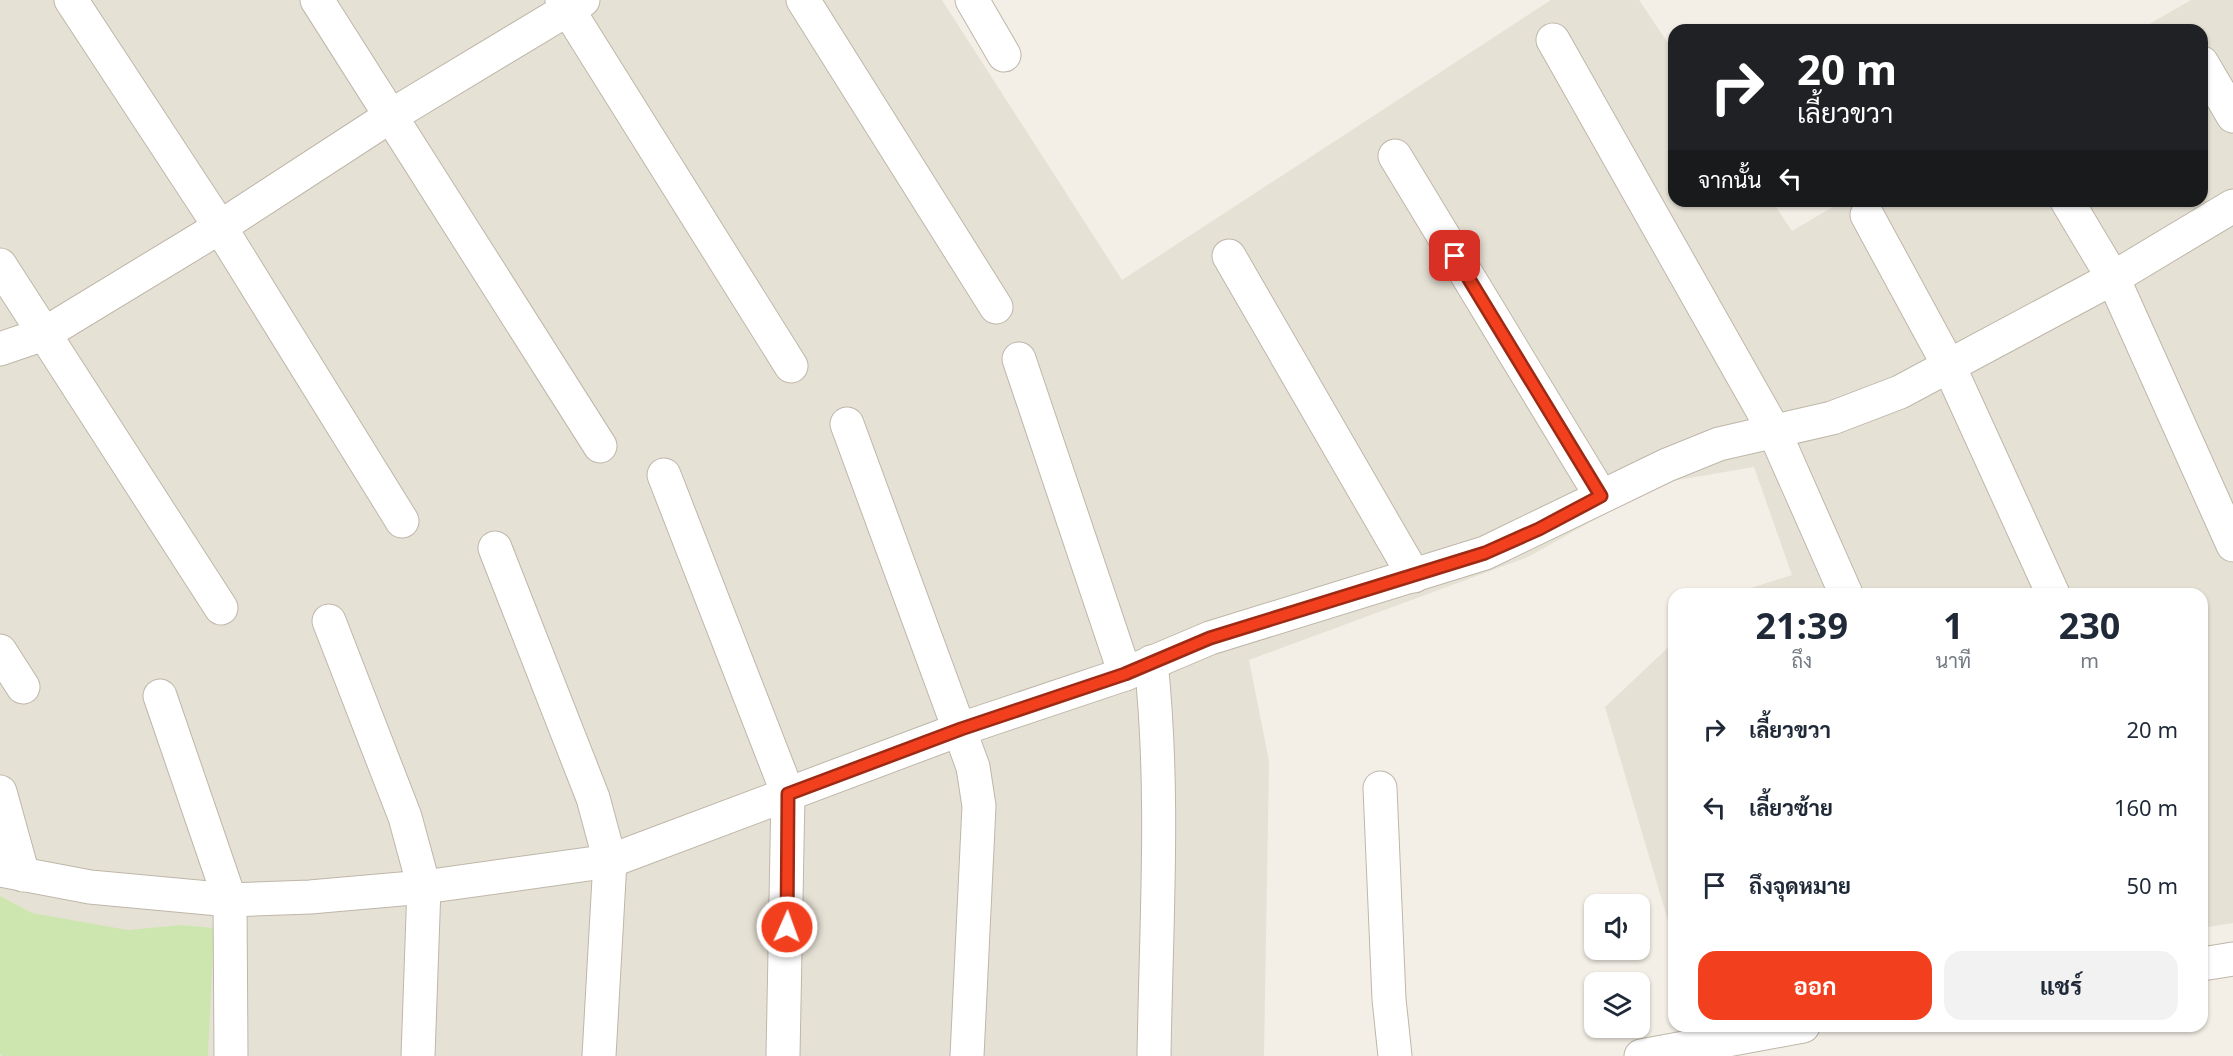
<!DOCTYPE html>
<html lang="th">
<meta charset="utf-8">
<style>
:root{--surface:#fff;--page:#f2f2f3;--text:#1f2937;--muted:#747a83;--accent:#f2401e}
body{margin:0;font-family:"Noto Sans",Sarabun,sans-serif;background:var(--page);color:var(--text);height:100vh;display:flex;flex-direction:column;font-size:22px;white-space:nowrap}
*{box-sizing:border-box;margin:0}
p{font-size:20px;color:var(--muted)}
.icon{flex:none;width:33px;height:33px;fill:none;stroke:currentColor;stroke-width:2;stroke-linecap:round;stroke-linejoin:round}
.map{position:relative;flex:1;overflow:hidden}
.sheet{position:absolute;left:1668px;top:588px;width:540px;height:444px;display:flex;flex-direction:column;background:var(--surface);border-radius:18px;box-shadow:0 2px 4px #0004}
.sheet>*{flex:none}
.guide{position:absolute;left:1668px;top:24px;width:540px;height:183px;border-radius:18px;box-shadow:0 2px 4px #0004;background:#202124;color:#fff;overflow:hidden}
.buttons{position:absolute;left:1584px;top:894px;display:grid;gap:12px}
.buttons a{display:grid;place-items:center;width:66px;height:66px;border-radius:12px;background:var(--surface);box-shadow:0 2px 4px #0004;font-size:30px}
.pin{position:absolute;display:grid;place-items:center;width:51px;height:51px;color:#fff;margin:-26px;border-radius:12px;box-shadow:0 3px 9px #0006}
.me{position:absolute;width:66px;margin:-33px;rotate:2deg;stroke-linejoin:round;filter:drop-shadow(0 0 4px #0008)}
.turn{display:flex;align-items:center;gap:21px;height:126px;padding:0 30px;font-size:27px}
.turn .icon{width:78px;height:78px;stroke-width:2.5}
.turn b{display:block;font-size:42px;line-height:51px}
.then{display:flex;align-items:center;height:57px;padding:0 30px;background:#0003;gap:12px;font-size:22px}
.eta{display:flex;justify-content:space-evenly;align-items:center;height:102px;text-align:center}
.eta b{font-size:36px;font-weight:700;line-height:42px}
.button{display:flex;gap:12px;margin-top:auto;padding:12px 30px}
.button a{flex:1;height:69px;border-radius:18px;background:var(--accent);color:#fff;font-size:24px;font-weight:700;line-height:69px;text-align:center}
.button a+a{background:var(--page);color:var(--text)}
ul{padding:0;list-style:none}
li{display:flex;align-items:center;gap:18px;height:78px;padding:0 30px}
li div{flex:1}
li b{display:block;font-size:22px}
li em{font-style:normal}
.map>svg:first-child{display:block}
.residential{fill:#e6e1d5}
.green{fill:#cde6b0}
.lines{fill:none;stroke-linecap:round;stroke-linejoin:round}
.street-casing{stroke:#beb7a9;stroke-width:35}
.street{stroke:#fff;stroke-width:33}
.route-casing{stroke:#9d2a14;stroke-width:15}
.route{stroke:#f2401e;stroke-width:10}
</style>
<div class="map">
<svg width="2233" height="1056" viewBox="0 0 2233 1056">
<rect width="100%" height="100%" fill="#f3efe6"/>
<g class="residential">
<polygon points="0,0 942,0 1122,280 1551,0 1639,0 1674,52 1674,201 1772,201 1792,231 1843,201 2202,201 2202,30 2139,30 2191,0 2233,0 2233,923 2202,928 2202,594 1732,594 1792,575 1754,467 1660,483 1528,557 1249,660 1269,761 1264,1056 0,1056"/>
<polygon points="1674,642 1674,941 1605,707"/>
</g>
<polygon class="green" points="0,896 32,913 128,930 181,925 214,928 208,1056 3,1056 0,1054"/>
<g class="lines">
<g class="street-casing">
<g id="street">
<polyline points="71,0 220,227 402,521"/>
<polyline points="317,0 600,446"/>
<polyline points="562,0 791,366"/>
<polyline points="803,0 996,307"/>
<polyline points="972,0 1004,55"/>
<polyline points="1553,40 1774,431 1846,594"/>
<polyline points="2202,63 2233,116"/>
<polyline points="1395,156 1601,496"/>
<polyline points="2067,201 2113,278 2233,545"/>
<polyline points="1867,215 1949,366 2053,594"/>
<polyline points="1229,256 1414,576"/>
<polyline points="0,265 221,608"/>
<polyline points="0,349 44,334 220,227 389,117 583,0"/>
<polyline points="1019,359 1125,674"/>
<polyline points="847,424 973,767 979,806 967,1056"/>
<polyline points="664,475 788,794 783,1056"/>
<polyline points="495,548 593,798 610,861 599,1056"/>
<polyline points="329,621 405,817 424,887 418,1056"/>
<polyline points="0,651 23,687"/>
<path d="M1151 662C1165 793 1156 925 1154 1056"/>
<polyline points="160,696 230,900 231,1056"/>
<polyline points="1380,788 1389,999 1395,1056"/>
<polyline points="0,792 23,875"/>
<polyline points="0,870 90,887 230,900 310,897 424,887 610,861 961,729 1125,674 1210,638 1485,553 1667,465 1719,444 1832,418 1900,392 2113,278 2233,206"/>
<polyline points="2202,964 2233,959"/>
<polyline points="1641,1056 1803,1026"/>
</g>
</g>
<use href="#street" class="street"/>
</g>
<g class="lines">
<g class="route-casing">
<polyline id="route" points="787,927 788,794 961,729 1125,674 1210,638 1485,553 1539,529 1601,496 1455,256"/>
</g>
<use href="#route" class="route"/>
</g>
</svg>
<div class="buttons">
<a><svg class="icon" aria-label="sound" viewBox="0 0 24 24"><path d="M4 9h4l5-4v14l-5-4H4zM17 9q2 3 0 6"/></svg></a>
<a><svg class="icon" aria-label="layers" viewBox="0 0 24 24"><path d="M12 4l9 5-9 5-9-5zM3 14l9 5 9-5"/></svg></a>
</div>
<div class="pin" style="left:1455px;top:256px;background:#d93025"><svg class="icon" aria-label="arrive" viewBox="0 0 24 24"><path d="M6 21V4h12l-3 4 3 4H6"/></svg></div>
<svg class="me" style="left:787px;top:927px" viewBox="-20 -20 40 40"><circle r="17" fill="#f2401e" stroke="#fff" stroke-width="3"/><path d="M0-11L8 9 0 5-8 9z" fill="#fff"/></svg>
<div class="guide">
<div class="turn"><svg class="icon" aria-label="right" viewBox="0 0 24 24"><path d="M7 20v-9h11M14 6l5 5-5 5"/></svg><div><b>20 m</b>เลี้ยวขวา</div></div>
<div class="then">จากนั้น<svg class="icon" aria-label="left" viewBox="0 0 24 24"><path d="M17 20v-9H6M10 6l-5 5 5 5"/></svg></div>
</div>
<section class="sheet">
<div class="eta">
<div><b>21:39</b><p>ถึง</p></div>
<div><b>1</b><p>นาที</p></div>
<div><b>230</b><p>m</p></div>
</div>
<ul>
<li><svg class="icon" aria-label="right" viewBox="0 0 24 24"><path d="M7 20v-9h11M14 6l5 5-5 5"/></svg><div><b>เลี้ยวขวา</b></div><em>20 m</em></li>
<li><svg class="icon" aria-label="left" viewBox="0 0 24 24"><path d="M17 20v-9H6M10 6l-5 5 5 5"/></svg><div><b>เลี้ยวซ้าย</b></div><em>160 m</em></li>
<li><svg class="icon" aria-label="arrive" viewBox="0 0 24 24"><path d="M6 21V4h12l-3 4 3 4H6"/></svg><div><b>ถึงจุดหมาย</b></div><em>50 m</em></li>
</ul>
<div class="button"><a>ออก</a><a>แชร์</a></div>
</section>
</div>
